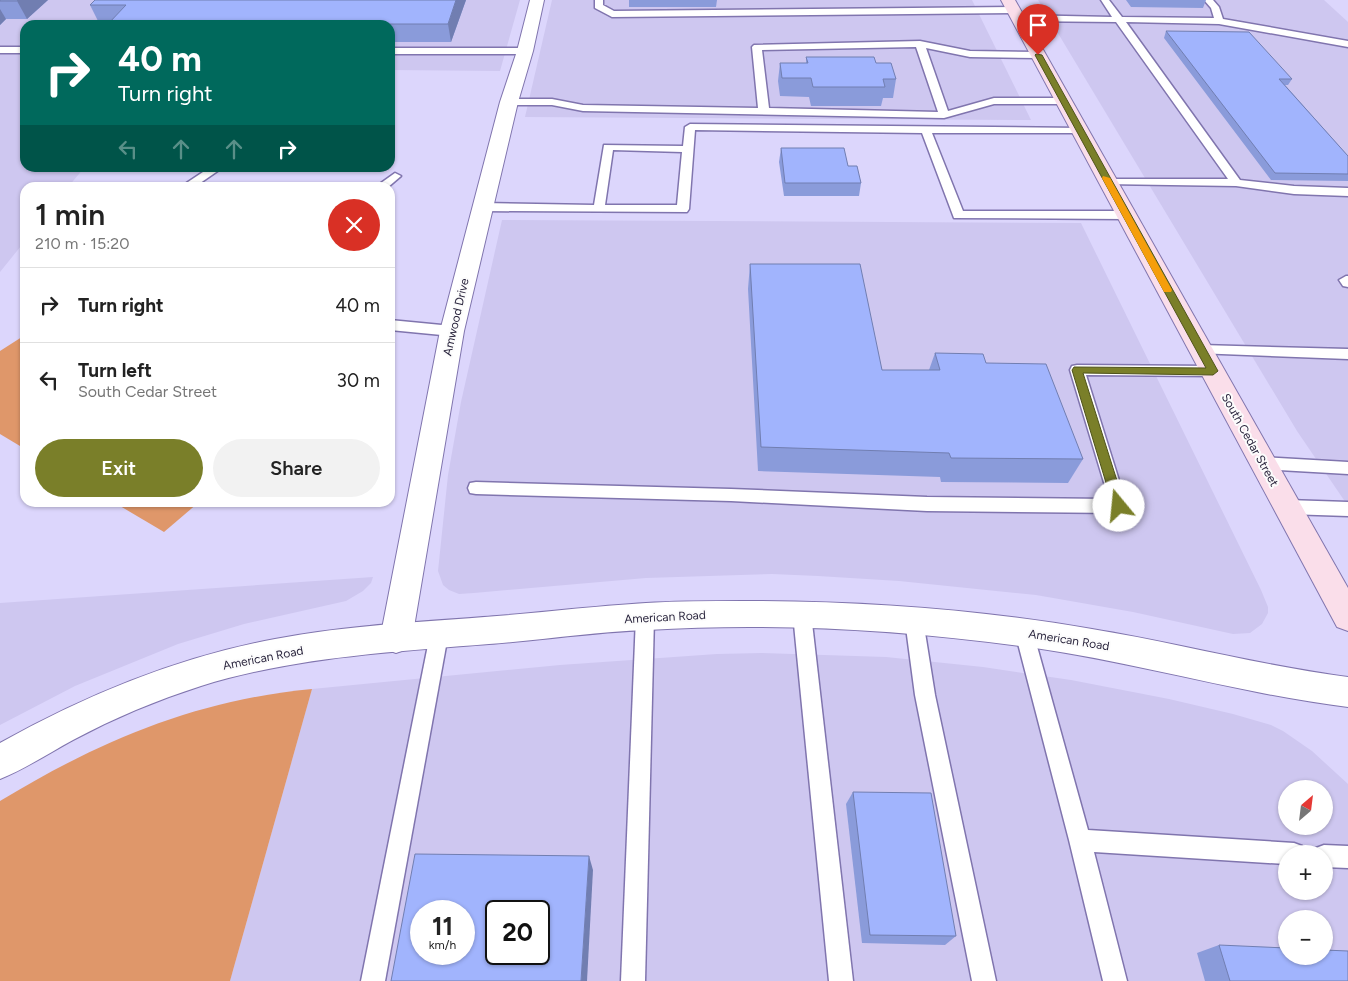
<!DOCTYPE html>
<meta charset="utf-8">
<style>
:root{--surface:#fff;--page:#f2f2f2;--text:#222;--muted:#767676;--line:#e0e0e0;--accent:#7a7f29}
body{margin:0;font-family:Figtree,sans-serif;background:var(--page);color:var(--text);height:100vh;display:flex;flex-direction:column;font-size:19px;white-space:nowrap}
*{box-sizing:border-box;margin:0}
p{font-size:16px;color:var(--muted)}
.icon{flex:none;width:28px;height:28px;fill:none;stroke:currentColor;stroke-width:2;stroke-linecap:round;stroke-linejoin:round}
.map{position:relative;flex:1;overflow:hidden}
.drawer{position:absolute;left:20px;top:182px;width:375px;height:325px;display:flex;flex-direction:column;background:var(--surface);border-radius:15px;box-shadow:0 1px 4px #0004}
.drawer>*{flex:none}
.top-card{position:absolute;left:20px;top:20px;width:375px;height:152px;border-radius:15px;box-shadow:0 1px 4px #0004;background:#00695c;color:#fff;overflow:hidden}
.needle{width:32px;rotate:28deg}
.tools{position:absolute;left:1278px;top:780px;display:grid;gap:10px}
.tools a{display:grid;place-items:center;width:55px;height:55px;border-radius:50%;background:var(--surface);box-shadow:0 1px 4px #0004;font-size:25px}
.speed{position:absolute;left:410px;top:900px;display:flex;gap:10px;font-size:25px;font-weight:700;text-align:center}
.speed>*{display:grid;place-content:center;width:65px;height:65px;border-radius:50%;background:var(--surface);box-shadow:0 1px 4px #0004;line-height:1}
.speed small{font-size:12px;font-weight:400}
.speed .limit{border:2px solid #111;border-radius:8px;background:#fff;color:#111}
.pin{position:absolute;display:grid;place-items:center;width:42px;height:42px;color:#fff;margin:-51px -21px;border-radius:50% 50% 50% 0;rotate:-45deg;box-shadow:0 0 5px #0007}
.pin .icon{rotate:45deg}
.me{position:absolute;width:55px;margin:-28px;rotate:343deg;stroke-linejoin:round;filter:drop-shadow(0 0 4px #0008)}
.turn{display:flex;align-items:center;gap:18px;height:105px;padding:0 15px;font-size:22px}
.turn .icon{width:65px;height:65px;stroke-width:2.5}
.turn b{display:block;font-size:35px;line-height:42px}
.lanes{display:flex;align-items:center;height:48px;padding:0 15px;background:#0003;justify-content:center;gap:25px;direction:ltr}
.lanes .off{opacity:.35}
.round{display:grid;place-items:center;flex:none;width:52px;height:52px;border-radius:26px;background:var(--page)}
.head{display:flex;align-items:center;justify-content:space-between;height:85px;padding:0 15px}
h1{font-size:30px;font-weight:600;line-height:38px}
.primary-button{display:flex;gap:10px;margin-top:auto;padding:10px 15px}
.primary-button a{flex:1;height:58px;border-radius:30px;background:var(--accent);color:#fff;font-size:20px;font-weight:600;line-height:58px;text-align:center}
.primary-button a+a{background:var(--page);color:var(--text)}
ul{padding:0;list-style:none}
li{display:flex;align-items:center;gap:15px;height:75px;padding:0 15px;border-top:1px solid var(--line)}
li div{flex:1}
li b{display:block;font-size:19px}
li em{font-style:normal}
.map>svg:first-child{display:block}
.built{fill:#cec7f0;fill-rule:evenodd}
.green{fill:#df976a}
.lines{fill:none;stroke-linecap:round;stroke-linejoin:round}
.service-casing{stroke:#8075ae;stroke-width:3}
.minor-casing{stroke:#8075ae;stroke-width:2}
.tertiary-casing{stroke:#8075ae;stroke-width:2}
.secondary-casing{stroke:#8075ae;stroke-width:2}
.service{fill:#fff;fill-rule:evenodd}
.minor{fill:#fff;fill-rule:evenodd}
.tertiary{fill:#fff;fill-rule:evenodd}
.secondary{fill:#fadeea;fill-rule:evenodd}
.wall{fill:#8a9bda}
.shaded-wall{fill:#717eb1}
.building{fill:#a1b4fd;stroke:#717eb1;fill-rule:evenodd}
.route{fill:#7a7f29;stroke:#4f531b}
.slow{fill:#f59e0b}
.labels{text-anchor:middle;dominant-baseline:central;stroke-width:4;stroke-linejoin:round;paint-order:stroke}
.street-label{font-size:12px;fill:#2b263e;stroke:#fcfcfc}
</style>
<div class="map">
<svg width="1348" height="981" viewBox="0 0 1348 981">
<rect width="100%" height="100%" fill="#dcd6fc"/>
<g class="built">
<polygon points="0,0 520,0 500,71 390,70 390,25 25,25 25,168 84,168 68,187 25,188 25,241 0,272"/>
<polygon points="552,0 972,0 1031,120 525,117"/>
<polygon points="1038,0 1324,0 1348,22 1348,506 1297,431"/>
<polygon points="502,220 1081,223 1261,590 1268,607 1268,613 1262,624 1250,633 1233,634 1133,612 1036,595 899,581 818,576 772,574 646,578 474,593 459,594 449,590 443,585 438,571 448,475 461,402"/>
<polygon points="373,577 371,583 363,591 346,601 244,624 178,644 75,686 0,725 0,603"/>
<path d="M762 653 886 657 983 667 1071 680 1169 699 1233 714 1271 725 1283 731 1312 751 1348 784V981H230L312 689 560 665 717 654ZM1286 789H1324V826H1286ZM1286 854H1324V891H1286ZM421 911H464V954H421ZM496 911H539V954H496ZM1286 919H1324V956H1286Z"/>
</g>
<g class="green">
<polygon points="25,335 25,449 0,434 0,351"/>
<polygon points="115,503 198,503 164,532"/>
<path d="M312 689 230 981H0V801C99 741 196 700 312 689Z"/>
</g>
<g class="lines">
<g class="service-casing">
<g id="service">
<polygon points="595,0 603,0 603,5 614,11 1013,7 1017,10 1013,13 612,17 595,8"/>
<polygon points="1101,0 1109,0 1122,17 1214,18 1211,8 1204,0 1213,0 1219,7 1223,19 1348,41 1348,47 1219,24 1126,22 1240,180 1294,186 1348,188 1348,196 1294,194 1236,186 1104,184 1102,182 1108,179 1228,179 1116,22 1018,21 1013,18 1018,15 1112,17"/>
<path d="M920 41 970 51 1038 52 1043 55 1038 58 970 57 926 48 948 111 994 98H1063L1068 101 1063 104H994L944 118 583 111 552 105H509L504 102 509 99H552L583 105 758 108 752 47 754 45ZM916 47 938 112 769 108 762 50Z"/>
<rect x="0" y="47" width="25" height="6"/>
<polygon points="390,48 525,48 530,51 525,54 390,54"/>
<path d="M690 124 1080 128 1085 131 1084 133H932L963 211H1126L1132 215 1126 219 954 218 922 133 695 130 689 209 687 212 483 211 477 207 483 203 594 205 604 145 683 146 685 127ZM613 150 682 152 677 205H605Z"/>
<polygon points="209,168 222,168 193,188 179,188"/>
<polygon points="395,173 401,176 387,188 374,188"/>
<polygon points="1346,276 1348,276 1348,287 1343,286 1339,280"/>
<polygon points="390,320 452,326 457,328 459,331 457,334 452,336 390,330"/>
<polygon points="1201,345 1348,349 1348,359 1196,353 1194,350 1196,347"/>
<polygon points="1077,365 1213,366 1218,367 1220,371 1218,375 1213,376 1086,375 1127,506 1125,511 1119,513 927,511 731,501 476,494 470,493 468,488 470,483 476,482 731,489 927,497 1109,499 1070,370 1072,366"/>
<polygon points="1263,457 1348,462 1348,474 1263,469 1257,467 1255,463 1257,459"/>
<polygon points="1287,500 1348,502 1348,516 1287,514 1281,512 1279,507 1281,502"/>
<polygon points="802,606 808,608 811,614 853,981 829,981 793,614 796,608"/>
<polygon points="645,609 651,611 654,617 645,981 621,981 636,617 639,611"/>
<polygon points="914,612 920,614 923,620 935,695 996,981 972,981 915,695 905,620 908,614"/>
<polygon points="1024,624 1031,626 1033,632 1088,830 1294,843 1302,846 1305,854 1286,854 1286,864 1094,852 1127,981 1103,981 1069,840 1015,632 1017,626"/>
<polygon points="439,627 446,629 448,635 385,981 361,981 430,635 432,629"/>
<polygon points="1324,845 1348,846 1348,868 1324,867 1324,854 1314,854 1316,848"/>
</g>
</g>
<g class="minor-casing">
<polygon id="minor" points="530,0 544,0 533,51 518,102 464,331 412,639 407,649 396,653 385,649 380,639 440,331 500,102 517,51"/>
</g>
<g class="tertiary-casing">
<path id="tertiary" d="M742 601C859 601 976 609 1092 629 1178 643 1262 666 1348 677V707C1242 694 1140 663 1035 648 907 630 776 622 647 630 594 632 542 640 489 644 392 652 294 657 201 686 157 700 114 718 73 740 49 753 25 769 0 779V743C86 695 178 657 275 639 348 625 423 622 497 616 546 612 596 606 646 603 678 601 710 601 742 601Z"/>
</g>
<g class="secondary-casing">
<polygon id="secondary" points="1001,0 1015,0 1348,588 1348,631 1337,627"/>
</g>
<use href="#service" class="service"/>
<use href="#minor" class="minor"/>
<use href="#tertiary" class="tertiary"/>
<use href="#secondary" class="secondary"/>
</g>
<g class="wall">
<polygon points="0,0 48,0 27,19 6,19 0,25"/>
<polygon points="95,0 466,0 451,42 390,42 390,25 109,25 108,24 109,23 99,23 90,5"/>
<polygon points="629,0 717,0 716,7 629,7"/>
<polygon points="1126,0 1206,0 1203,8 1131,7"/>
<polygon points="1166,31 1292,79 1288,85 1285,85 1348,156 1348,181 1271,180 1164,38"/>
<polygon points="806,57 876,63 896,79 893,98 883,98 881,106 811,106 809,97 780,96 778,81 780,63 806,63"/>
<polygon points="781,148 848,166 861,183 859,196 784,196 779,162"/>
<polygon points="750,264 882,370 929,370 935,353 986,363 1083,459 1068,483 941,482 940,477 758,471 748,289"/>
<polygon points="853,792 956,936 945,945 862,943 846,804"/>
<polygon points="1219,945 1348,981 1205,981 1197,953"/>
</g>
<g class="shaded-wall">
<polygon points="18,0 48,0 27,19 17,1"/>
<polygon points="456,0 466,0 451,42 448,24"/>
<polygon points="0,9 6,19 0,25"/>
<polygon points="589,856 593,870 587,981 581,981"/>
</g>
<g class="building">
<polygon points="0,0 18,0 17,1 0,1"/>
<polygon points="95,0 456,0 448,24 108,24 126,5 90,5"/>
<polygon points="1166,31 1249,32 1292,79 1279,79 1348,156 1348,174 1275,173"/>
<polygon points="806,57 874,57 876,63 891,63 896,79 883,79 885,87 813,87 811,78 782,78 780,63 808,63"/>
<polygon points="781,148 844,148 848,166 857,166 861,183 785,183"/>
<polygon points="750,264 860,264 882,370 940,370 935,353 983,354 986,363 1046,364 1083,459 951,458 949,453 761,447"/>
<polygon points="853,792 931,793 956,936 870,935"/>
<path d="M415 854 589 856 581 981H391ZM421 911H464V954H421ZM496 911H539V954H496Z"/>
<polygon points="1219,945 1286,948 1286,956 1324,956 1324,950 1348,951 1348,981 1230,981"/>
</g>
<polygon class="route" points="1036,54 1042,55 1218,371 1213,375 1083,373 1125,506 1119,510 1113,506 1072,370 1074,367 1206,368 1035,55"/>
<polygon class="slow" points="1103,176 1110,178 1172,290 1171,292 1164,292 1163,290 1102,178"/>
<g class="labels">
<g class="street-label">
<text transform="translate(456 317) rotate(-77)">Amwood Drive</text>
<text transform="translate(1250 440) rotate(61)">South Cedar Street</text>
<text transform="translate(665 617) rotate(-3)">American Road</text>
<text transform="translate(1069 640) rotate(9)">American Road</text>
<text transform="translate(263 658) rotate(-11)">American Road</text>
</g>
</g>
</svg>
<div class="tools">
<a><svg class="needle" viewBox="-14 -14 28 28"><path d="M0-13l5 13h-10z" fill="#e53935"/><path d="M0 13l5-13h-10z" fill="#767676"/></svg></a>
<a>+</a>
<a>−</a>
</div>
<div class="speed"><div>11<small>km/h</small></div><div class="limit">20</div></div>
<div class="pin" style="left:1038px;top:55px;background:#d93025"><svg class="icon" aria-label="arrive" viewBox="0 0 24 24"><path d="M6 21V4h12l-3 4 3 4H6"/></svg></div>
<svg class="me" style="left:1119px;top:506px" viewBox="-20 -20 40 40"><circle r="19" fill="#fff"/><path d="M0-13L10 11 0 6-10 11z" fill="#7a7f29"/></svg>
<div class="top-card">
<div class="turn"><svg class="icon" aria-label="right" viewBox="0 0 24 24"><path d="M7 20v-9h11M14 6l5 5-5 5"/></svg><div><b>40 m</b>Turn right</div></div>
<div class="lanes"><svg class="icon off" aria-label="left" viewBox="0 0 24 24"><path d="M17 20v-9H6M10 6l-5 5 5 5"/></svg><svg class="icon off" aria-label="ahead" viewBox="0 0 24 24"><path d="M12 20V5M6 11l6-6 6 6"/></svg><svg class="icon off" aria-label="ahead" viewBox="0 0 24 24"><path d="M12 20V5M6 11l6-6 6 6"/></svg><svg class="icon" aria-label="right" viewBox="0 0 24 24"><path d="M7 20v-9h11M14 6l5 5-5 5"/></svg></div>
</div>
<section class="drawer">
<div class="head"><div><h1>1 min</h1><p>210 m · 15:20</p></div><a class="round" style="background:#d93025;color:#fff"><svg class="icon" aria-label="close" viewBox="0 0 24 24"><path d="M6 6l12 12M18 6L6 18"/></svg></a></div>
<ul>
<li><svg class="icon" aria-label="right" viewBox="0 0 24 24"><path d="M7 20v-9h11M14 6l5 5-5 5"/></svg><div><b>Turn right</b></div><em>40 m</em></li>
<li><svg class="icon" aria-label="left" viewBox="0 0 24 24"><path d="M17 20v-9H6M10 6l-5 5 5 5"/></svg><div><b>Turn left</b><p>South Cedar Street</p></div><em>30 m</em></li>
</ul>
<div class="primary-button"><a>Exit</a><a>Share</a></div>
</section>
</div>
